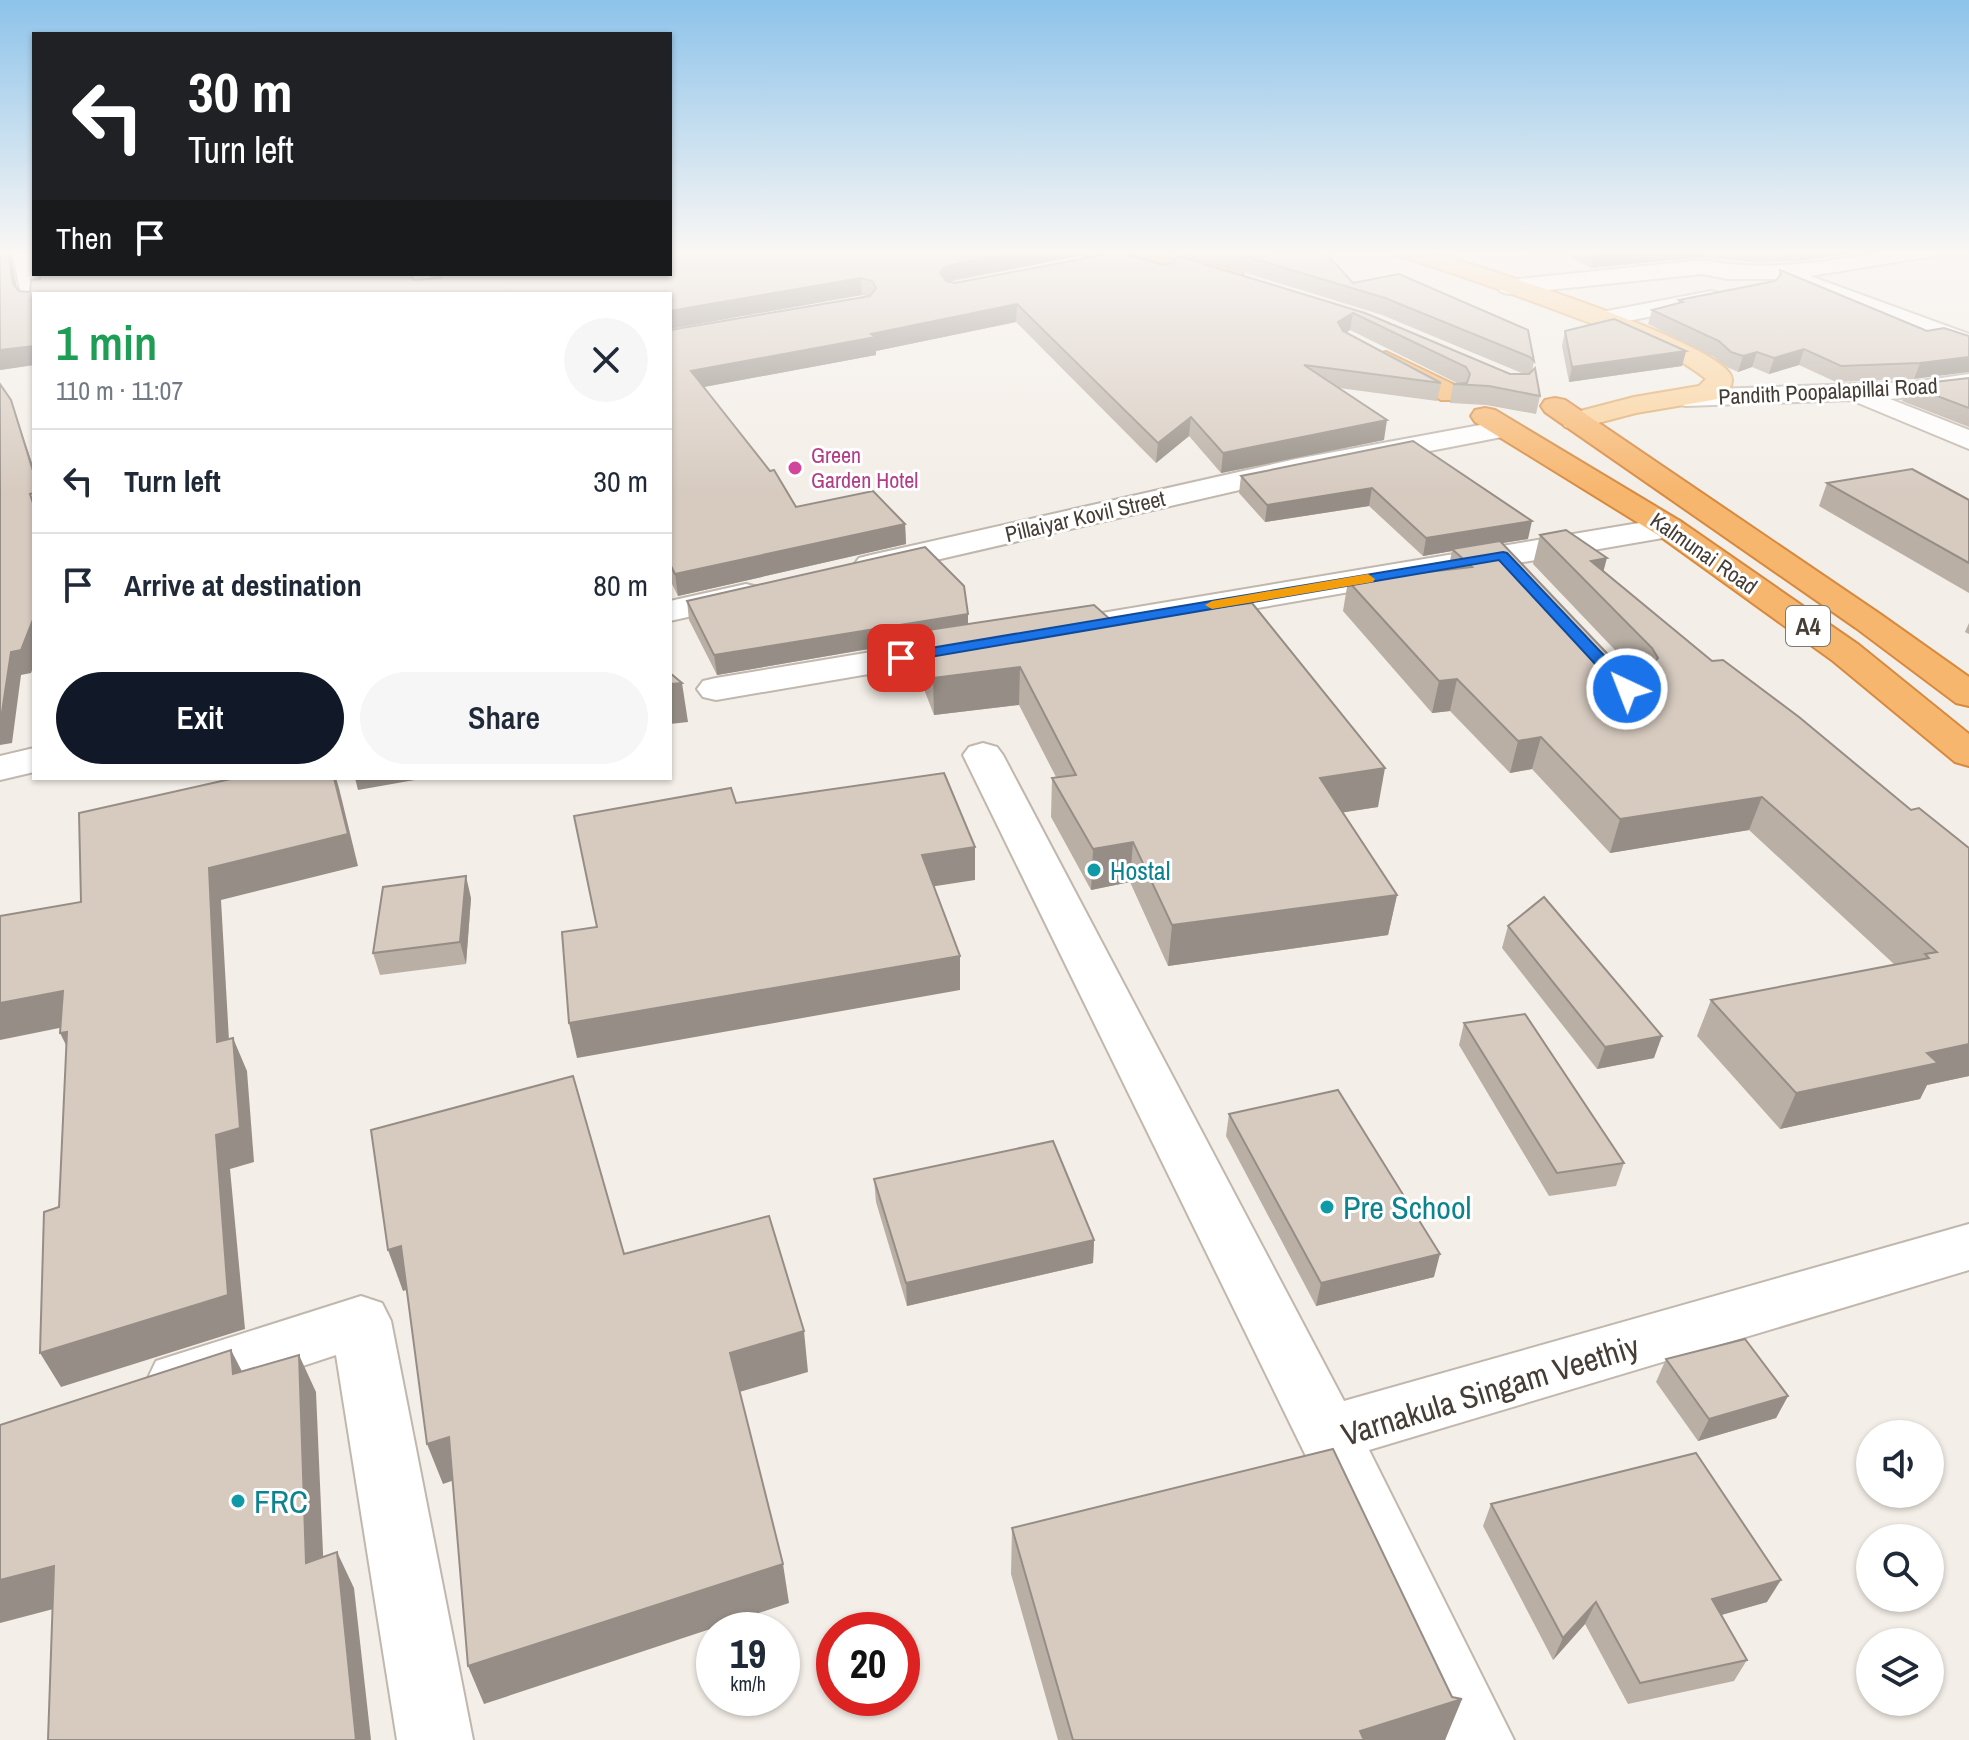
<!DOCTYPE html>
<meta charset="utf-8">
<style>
:root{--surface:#fff;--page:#f6f6f7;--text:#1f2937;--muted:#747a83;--line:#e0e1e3;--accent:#111827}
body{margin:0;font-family:"Archivo Narrow",sans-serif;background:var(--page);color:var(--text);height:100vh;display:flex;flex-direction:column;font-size:30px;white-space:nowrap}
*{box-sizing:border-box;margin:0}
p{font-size:26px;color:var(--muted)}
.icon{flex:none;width:44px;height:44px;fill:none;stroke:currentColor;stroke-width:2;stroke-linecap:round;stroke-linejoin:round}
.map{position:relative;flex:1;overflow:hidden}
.sheet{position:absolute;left:32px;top:292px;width:640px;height:488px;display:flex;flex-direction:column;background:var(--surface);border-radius:0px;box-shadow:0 2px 6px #0004}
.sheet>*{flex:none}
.guide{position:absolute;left:32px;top:32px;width:640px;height:244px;border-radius:0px;box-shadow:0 2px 6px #0004;background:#202124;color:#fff;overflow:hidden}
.buttons{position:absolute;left:1856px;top:1420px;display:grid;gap:16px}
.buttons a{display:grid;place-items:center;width:88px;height:88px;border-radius:50%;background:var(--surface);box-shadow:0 2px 6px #0004;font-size:40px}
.speed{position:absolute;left:696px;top:1612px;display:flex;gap:16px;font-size:40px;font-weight:700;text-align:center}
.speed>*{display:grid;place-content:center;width:104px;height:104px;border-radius:50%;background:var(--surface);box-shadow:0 2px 6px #0004;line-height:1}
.speed small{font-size:20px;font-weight:400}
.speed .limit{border:12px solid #d22;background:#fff;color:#111}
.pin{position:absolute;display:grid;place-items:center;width:68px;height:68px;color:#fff;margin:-34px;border-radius:16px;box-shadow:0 4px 12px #0006}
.me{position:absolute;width:88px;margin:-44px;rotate:317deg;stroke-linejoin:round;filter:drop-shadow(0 0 6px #0008)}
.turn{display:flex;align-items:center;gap:28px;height:168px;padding:0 24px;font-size:36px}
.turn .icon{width:104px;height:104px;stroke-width:2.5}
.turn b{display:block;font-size:56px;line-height:68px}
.then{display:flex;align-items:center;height:76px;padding:0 24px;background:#0003;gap:16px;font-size:30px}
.round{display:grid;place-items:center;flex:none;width:84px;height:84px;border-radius:42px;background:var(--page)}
.summary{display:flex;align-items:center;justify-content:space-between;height:136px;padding:0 24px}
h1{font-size:48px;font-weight:600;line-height:60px;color:#1e9e55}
.primary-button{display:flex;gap:16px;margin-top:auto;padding:16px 24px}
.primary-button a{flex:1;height:92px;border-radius:48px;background:var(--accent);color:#fff;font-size:32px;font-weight:600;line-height:92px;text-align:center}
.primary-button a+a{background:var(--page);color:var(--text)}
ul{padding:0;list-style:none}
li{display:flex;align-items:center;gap:24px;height:104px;padding:0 24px;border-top:2px solid var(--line)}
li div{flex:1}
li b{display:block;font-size:30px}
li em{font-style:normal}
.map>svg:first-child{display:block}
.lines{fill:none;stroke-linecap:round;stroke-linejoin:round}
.minor-casing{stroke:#c1b7ad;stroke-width:4}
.major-casing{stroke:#deab6a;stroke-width:4}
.highway-casing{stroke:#d7893e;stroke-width:4}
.minor{fill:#fff;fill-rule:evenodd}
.major{fill:#fad199;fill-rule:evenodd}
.highway{fill:#f7b66e;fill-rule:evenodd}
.wall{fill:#b9afa5}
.shaded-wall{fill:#968e86}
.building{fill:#d7cbc0;stroke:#968e86;stroke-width:2}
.route{fill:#1a73e8;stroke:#114b97;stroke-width:2}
.slow{fill:#f59e0b}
.hotel-dot{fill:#d1479c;stroke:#fff;stroke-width:3}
.culture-dot{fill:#0f9aa8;stroke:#fff;stroke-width:3}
.labels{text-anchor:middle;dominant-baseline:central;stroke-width:6;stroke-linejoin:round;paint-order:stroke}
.far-street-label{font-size:22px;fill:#463e36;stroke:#fff}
.far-hotel-label{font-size:22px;fill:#b23c85;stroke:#fff;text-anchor:start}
.shield{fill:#fff;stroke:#7e7872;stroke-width:2}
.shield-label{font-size:24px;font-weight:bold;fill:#463e36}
.culture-label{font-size:26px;fill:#0d838f;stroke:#fff;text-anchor:start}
.near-culture-label{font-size:32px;fill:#0d838f;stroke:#fff;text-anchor:start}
.near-street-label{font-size:32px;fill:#463e36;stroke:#fff}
</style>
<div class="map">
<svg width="1969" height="1740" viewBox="0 0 1969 1740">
<rect width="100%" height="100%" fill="#f3eee7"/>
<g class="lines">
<g class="minor-casing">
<g id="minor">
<polygon points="12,249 34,249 34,274 40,274 44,294 34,294 34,307 26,305 22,300"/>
<path d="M1897 249H1945L1934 256 1810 276 1969 334V351L1777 279H1728L1702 274 1509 294 1501 292 1497 287 1501 282 1509 280 1702 260C1767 273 1832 261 1897 249Z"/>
<polygon points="406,274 428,274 442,294 418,294"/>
<polygon points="1711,291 1719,293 1723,298 1719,303 1602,326 1593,324 1590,319 1593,314 1602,312"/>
<polygon points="1969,374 1969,390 1890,399 1969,430 1969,449 1851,400 1686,406 1676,404 1672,398 1676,392 1686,390 1914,382"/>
<polygon points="1502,421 1512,423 1516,429 1512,435 1296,477 871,575 859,572 854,565 859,558 871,555 1296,459"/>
<polygon points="1669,518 1680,521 1685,528 1680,535 1072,640 1059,637 1054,629 1059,621 1072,618"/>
<polygon points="746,584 758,587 763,594 758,601 670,621 670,601"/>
<polygon points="973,635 986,638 991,646 986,654 716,700 703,697 697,689 703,681 716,678"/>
<polygon points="983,743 997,747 1003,755 1344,1401 1969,1224 1969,1270 1369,1450 1514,1740 1437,1740 1305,1454 963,755 969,747"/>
<polygon points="34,748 34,772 0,780 0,756"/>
<polygon points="361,1296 382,1303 391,1321 473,1740 397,1740 336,1355 178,1407 156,1399 147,1380 156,1361"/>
</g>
</g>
<g class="major-casing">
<path id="major" d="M1390 249H1423C1472 264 1710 339 1730 374 1733 379 1732 381 1731 386L1717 399 1707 401 1636 413 1575 429 1565 427 1561 421 1565 415 1634 397 1699 386 1706 379C1673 352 1629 338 1590 323 1525 298 1460 275 1393 254Z"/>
</g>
<g class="highway-casing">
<g id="highway">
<polygon points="1078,249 1111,249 1171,267 1174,272 1171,277 1163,279 1081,254"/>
<polygon points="1127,249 1161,249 1241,272 1244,277 1241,282 1233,284 1130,254"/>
<polygon points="1386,352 1461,388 1464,394 1461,400 1441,400 1377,365 1373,360 1377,355"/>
<polygon points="1555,398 1565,400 1880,614 1969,677 1969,706 1956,703 1856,628 1545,412 1541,406 1545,400"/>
<polygon points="1485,408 1495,410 1680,521 1859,645 1969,734 1969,766 1955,762 1833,661 1658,535 1475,422 1471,416 1475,410"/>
</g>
</g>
<use href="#minor" class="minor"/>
<use href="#major" class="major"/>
<use href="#highway" class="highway"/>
</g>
<g class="wall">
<polygon points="0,249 10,249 17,289 19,291 30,292 414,280 433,278 430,274 670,274 670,249 1079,249 1079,256 949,282 955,283 1163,265 1365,313 1510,374 1524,374 1382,315 1169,249 1322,249 1353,283 1528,330 1534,361 1532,372 1540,396 1536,414 1486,405 1450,403 1453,384 1459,384 1350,330 1346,333 1441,383 1437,401 1339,388 1384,440 1221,473 1189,436 1156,463 1016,322 876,351 876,355 704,387 796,507 905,524 906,544 678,596 670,580 670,330 866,296 862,295 670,329 670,294 34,294 34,365 0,370"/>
<polygon points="1555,249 1877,249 1799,261 1751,262 1702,257 1591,268"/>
<polygon points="1780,270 1927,331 1944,328 1914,379 1836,382 1799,365 1769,374 1752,367 1738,372 1727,367 1714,357 1648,324 1652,310 1678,303 1679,300 1775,281 1778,278"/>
<polygon points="1565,331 1686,351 1682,366 1569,382 1562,346"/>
<polygon points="1969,378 1969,427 1902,401 1908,385"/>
<polygon points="1413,441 1528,539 1502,543 1621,668 1635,671 1533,564 1540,535 1604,572 1712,661 1911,810 1969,848 1969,1076 1927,1085 1920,1099 1780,1129 1697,1036 1711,1000 1895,965 1749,830 1610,853 1532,769 1510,773 1450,711 1432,713 1343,611 1348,581 1448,570 1452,551 1423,556 1369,506 1265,522 1239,493 1241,476"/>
<polygon points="1827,483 1969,500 1969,593 1819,506"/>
<polygon points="687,601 968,614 968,624 1112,621 1378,807 1343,812 1397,895 1388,935 1168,966 1130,882 1091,890 1051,817 1052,778 1056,777 1019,705 934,715 916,669 915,641 717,675 689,620"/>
<polygon points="1969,623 1969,634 1965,632"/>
<polygon points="471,898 466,964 380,975 373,953"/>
<polygon points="1508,926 1654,1058 1597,1069 1502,948"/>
<polygon points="1464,1023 1624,1163 1616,1186 1549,1196 1459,1045"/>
<polygon points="1229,1114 1434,1277 1316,1306 1226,1136"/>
<polygon points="874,1179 1094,1240 1093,1263 907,1306 876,1202"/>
<polygon points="1666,1359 1788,1396 1776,1418 1698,1441 1656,1382"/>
<polygon points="1491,1504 1767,1602 1721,1615 1747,1660 1734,1681 1628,1704 1585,1624 1553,1660 1483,1526"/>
<polygon points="1012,1528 1452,1697 1462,1699 1445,1740 1058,1740 1011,1574"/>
</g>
<g class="shaded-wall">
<polygon points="7,249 10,249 19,301 13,284"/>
<polygon points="1032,249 1079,249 1079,256 954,280 945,283 940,273 944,267 954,264"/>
<polygon points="1625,249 1704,249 1702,257 1591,268 1595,252"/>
<polygon points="1803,249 1877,249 1799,261"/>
<polygon points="861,278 862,295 670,329 670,311"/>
<polygon points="1017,304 1016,322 876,351 876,355 693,389 691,371"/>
<polygon points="1353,313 1350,330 1336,339 1338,322"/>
<polygon points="34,346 34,365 0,370 0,350"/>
<polygon points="1804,349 1799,365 1769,374 1774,358"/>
<polygon points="1686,351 1682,366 1569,382 1572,367"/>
<polygon points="1757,352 1752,367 1738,372 1743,356"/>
<polygon points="1969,357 1969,372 1914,379 1920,363"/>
<polygon points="11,400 34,469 34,474"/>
<polygon points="1191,417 1189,436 1156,463 1158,443"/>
<polygon points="1387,420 1384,440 1221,473 1223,453"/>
<polygon points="1372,488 1369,506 1265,522 1267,505"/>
<polygon points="1532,521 1528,539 1454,551 1452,549 1452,551 1423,556 1426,538"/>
<polygon points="905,524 906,544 678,596 675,574"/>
<polygon points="1607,558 1599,588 1591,561"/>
<polygon points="968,614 968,633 915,632 915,641 717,675 714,655"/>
<polygon points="34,617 34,665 31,673 21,675 12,743 0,745 0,719 11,652"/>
<polygon points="1020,667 1019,705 934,715 933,678"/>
<polygon points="1457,679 1450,711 1432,713 1439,681"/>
<polygon points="682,683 688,722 670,724 670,684"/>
<polygon points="1541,737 1532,769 1510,773 1518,741"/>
<polygon points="1385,768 1378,807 1314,817 1320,778"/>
<polygon points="334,778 336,778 339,788 358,866 221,900 231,1075 217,1042 209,868"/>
<polygon points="355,778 426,778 358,790"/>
<polygon points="1762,797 1749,830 1610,853 1620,819"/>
<polygon points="1133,842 1130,882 1091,890 1093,849"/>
<polygon points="975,847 975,880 923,888 922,855"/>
<polygon points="466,876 471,898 466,964 460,942"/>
<polygon points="1397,895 1388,935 1168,966 1172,925"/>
<polygon points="960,956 960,990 577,1058 569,1023"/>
<polygon points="63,991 79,1024 0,1040 0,1003"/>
<polygon points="67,1032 77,1067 60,1033"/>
<polygon points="1662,1036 1654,1058 1597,1069 1605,1047"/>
<polygon points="233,1038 247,1071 254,1162 230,1169 245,1329 61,1387 40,1353 216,1135"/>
<polygon points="1969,1044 1969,1076 1927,1085 1920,1099 1780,1129 1796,1093 1927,1053"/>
<polygon points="1094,1240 1093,1263 907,1306 906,1283"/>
<polygon points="401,1246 416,1287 403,1291 388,1250"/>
<polygon points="1440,1254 1434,1277 1316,1306 1321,1283"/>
<polygon points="804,1331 808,1372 736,1393 730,1353"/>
<polygon points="231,1350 250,1387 233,1374"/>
<polygon points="299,1355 316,1392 325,1599 306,1563"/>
<polygon points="1788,1396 1776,1418 1698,1441 1709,1419"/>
<polygon points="449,1437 463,1477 443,1484 427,1444"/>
<polygon points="337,1552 354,1588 371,1740 356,1740"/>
<polygon points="783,1564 789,1603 484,1704 468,1666"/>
<polygon points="54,1566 80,1602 0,1623 0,1580"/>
<polygon points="1781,1580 1767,1602 1700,1621 1712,1599"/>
<polygon points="1596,1602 1585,1624 1553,1660 1563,1638"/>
<polygon points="1462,1699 1445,1740 1357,1740 1360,1731"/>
</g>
<g class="building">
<polygon points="0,249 7,249 13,284 19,291 30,292 31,280 40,279 39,274 410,274 414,280 441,278 439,274 670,274 670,249 1032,249 954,264 944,267 940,273 946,281 955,283 1118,252 1163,265 1173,263 1178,256 1365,313 1510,374 1529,374 1535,368 1540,396 1489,386 1453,384 1467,383 1470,374 1466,367 1353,313 1338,322 1343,331 1441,383 1304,365 1387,420 1223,453 1191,417 1158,443 1017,304 871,334 876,337 691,371 770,471 774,470 796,507 873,491 905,524 675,574 670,564 670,330 870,296 876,288 872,281 861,278 670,311 670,294 34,294 34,346 0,350"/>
<polygon points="1222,249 1322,249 1353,283 1399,274 1528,330 1534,361 1530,357 1385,298"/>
<polygon points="1589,249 1625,249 1595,252"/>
<polygon points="1780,270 1927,331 1944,328 1969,336 1969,357 1920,363 1841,366 1804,349 1774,358 1757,352 1743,356 1731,352 1719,341 1652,310 1683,302 1679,300 1775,281 1781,275"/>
<polygon points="1614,319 1686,351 1572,367 1565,331"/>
<polygon points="1969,378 1969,408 1908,385"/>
<polygon points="0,384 11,400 34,474 34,493 30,494 34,506 34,617 21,650 11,652 1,719 0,719"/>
<polygon points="1413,441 1532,521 1426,538 1372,488 1267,505 1241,476"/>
<polygon points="1912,469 1969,500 1969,563 1827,483"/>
<polygon points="1566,530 1607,558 1591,561 1712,661 1723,660 1799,717 1911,810 1919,808 1969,848 1969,1044 1927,1053 1938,1063 1796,1093 1711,1000 1929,958 1925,954 1937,952 1762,797 1620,819 1541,737 1518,741 1457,679 1439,681 1348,581 1472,567 1452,549 1500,541 1621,668 1636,671 1650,668 1658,658 1652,648 1540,535"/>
<polygon points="925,547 964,586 968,614 714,655 687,601"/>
<polygon points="1252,603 1385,768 1320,778 1397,895 1172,925 1133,842 1093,849 1052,778 1076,775 1020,667 933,678 915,632 1094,605 1112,621"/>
<polygon points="670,673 682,683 670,684"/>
<polygon points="944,773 975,847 922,855 960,956 569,1023 562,932 597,927 574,816 731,788 736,803"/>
<polygon points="235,778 334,778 348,834 209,868 217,1042 233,1038 240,1128 216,1135 228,1295 40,1353 44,1212 59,1207 67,1032 60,1033 63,991 0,1003 0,916 81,902 79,813"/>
<polygon points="466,876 460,942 373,953 383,887"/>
<polygon points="1544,897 1662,1036 1605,1047 1508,926"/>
<polygon points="1525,1014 1624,1163 1557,1173 1464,1023"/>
<polygon points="573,1076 624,1254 769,1216 804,1331 730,1353 783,1564 468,1666 449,1437 427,1444 401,1246 388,1250 371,1130"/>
<polygon points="1338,1090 1440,1254 1321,1283 1229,1114"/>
<polygon points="1053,1141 1094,1240 906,1283 874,1179"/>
<polygon points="1745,1339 1788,1396 1709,1419 1666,1359"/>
<polygon points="231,1350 233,1374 299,1355 306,1563 337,1552 356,1740 48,1740 54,1566 0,1580 0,1425"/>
<polygon points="1333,1449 1452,1697 1462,1699 1360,1731 1364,1740 1073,1740 1012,1528"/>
<polygon points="1696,1453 1781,1580 1712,1599 1747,1660 1640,1683 1596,1602 1563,1638 1491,1504"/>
</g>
<linearGradient id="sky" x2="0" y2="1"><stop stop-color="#8dc3ea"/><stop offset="0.51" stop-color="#faf7f4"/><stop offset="1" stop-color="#faf7f4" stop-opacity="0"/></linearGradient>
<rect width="1969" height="492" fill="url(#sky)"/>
<polygon class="route" points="1503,552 1507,553 1632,685 1632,692 1621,692 1499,560 901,662 894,658 901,653"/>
<polygon class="slow" points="1368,574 1375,579 1373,582 1212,609 1205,605 1212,601"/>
<circle class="hotel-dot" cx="795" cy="468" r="8"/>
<g class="culture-dot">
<circle cx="1094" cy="870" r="8"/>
<circle cx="1327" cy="1207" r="8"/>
<circle cx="238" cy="1501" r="8"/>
</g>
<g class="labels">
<g class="far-street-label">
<text transform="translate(1828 391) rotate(-3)">Pandith Poopalapillai Road</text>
<text transform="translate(1085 516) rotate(-13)">Pillaiyar Kovil Street</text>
<text transform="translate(1704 553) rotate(35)">Kalmunai Road</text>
</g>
<g class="far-hotel-label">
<text x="811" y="455">Green<tspan x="811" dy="25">Garden Hotel</tspan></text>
</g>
<rect class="shield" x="1786" y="606" width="44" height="40" rx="6"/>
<g class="shield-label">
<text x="1808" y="626">A4</text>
</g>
<g class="culture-label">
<text x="1110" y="870">Hostal</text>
</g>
<g class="near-culture-label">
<text x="1343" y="1207">Pre School</text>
<text x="254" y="1501">FRC</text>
</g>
<g class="near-street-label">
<text transform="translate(1490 1390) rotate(-17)">Varnakula Singam Veethiy</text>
</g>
</g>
</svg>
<div class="buttons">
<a><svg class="icon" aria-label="sound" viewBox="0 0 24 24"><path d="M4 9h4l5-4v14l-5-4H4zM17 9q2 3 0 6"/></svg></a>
<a><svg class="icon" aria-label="search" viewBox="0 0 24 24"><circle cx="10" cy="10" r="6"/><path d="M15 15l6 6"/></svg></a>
<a><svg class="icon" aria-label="layers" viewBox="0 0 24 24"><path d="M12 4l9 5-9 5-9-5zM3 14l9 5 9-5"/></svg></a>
</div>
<div class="speed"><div>19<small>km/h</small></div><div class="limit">20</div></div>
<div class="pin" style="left:901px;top:658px;background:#d93025"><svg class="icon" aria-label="arrive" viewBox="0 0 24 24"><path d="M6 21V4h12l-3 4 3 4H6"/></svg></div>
<svg class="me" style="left:1627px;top:689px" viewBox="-20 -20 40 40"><circle r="17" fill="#1a73e8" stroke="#fff" stroke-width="3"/><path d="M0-11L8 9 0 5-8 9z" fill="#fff"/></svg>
<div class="guide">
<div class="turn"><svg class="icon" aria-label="left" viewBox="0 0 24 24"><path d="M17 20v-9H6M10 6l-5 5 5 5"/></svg><div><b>30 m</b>Turn left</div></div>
<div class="then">Then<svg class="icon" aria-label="arrive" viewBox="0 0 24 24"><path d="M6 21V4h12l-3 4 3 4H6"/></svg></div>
</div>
<section class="sheet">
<div class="summary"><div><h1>1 min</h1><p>110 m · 11:07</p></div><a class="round"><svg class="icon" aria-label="close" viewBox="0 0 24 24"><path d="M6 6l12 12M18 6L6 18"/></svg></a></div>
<ul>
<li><svg class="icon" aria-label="left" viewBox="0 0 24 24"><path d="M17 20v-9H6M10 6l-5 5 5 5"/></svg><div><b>Turn left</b></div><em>30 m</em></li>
<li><svg class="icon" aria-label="arrive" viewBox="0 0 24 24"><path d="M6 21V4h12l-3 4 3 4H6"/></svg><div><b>Arrive at destination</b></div><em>80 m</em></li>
</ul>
<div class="primary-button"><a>Exit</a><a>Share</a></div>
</section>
</div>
